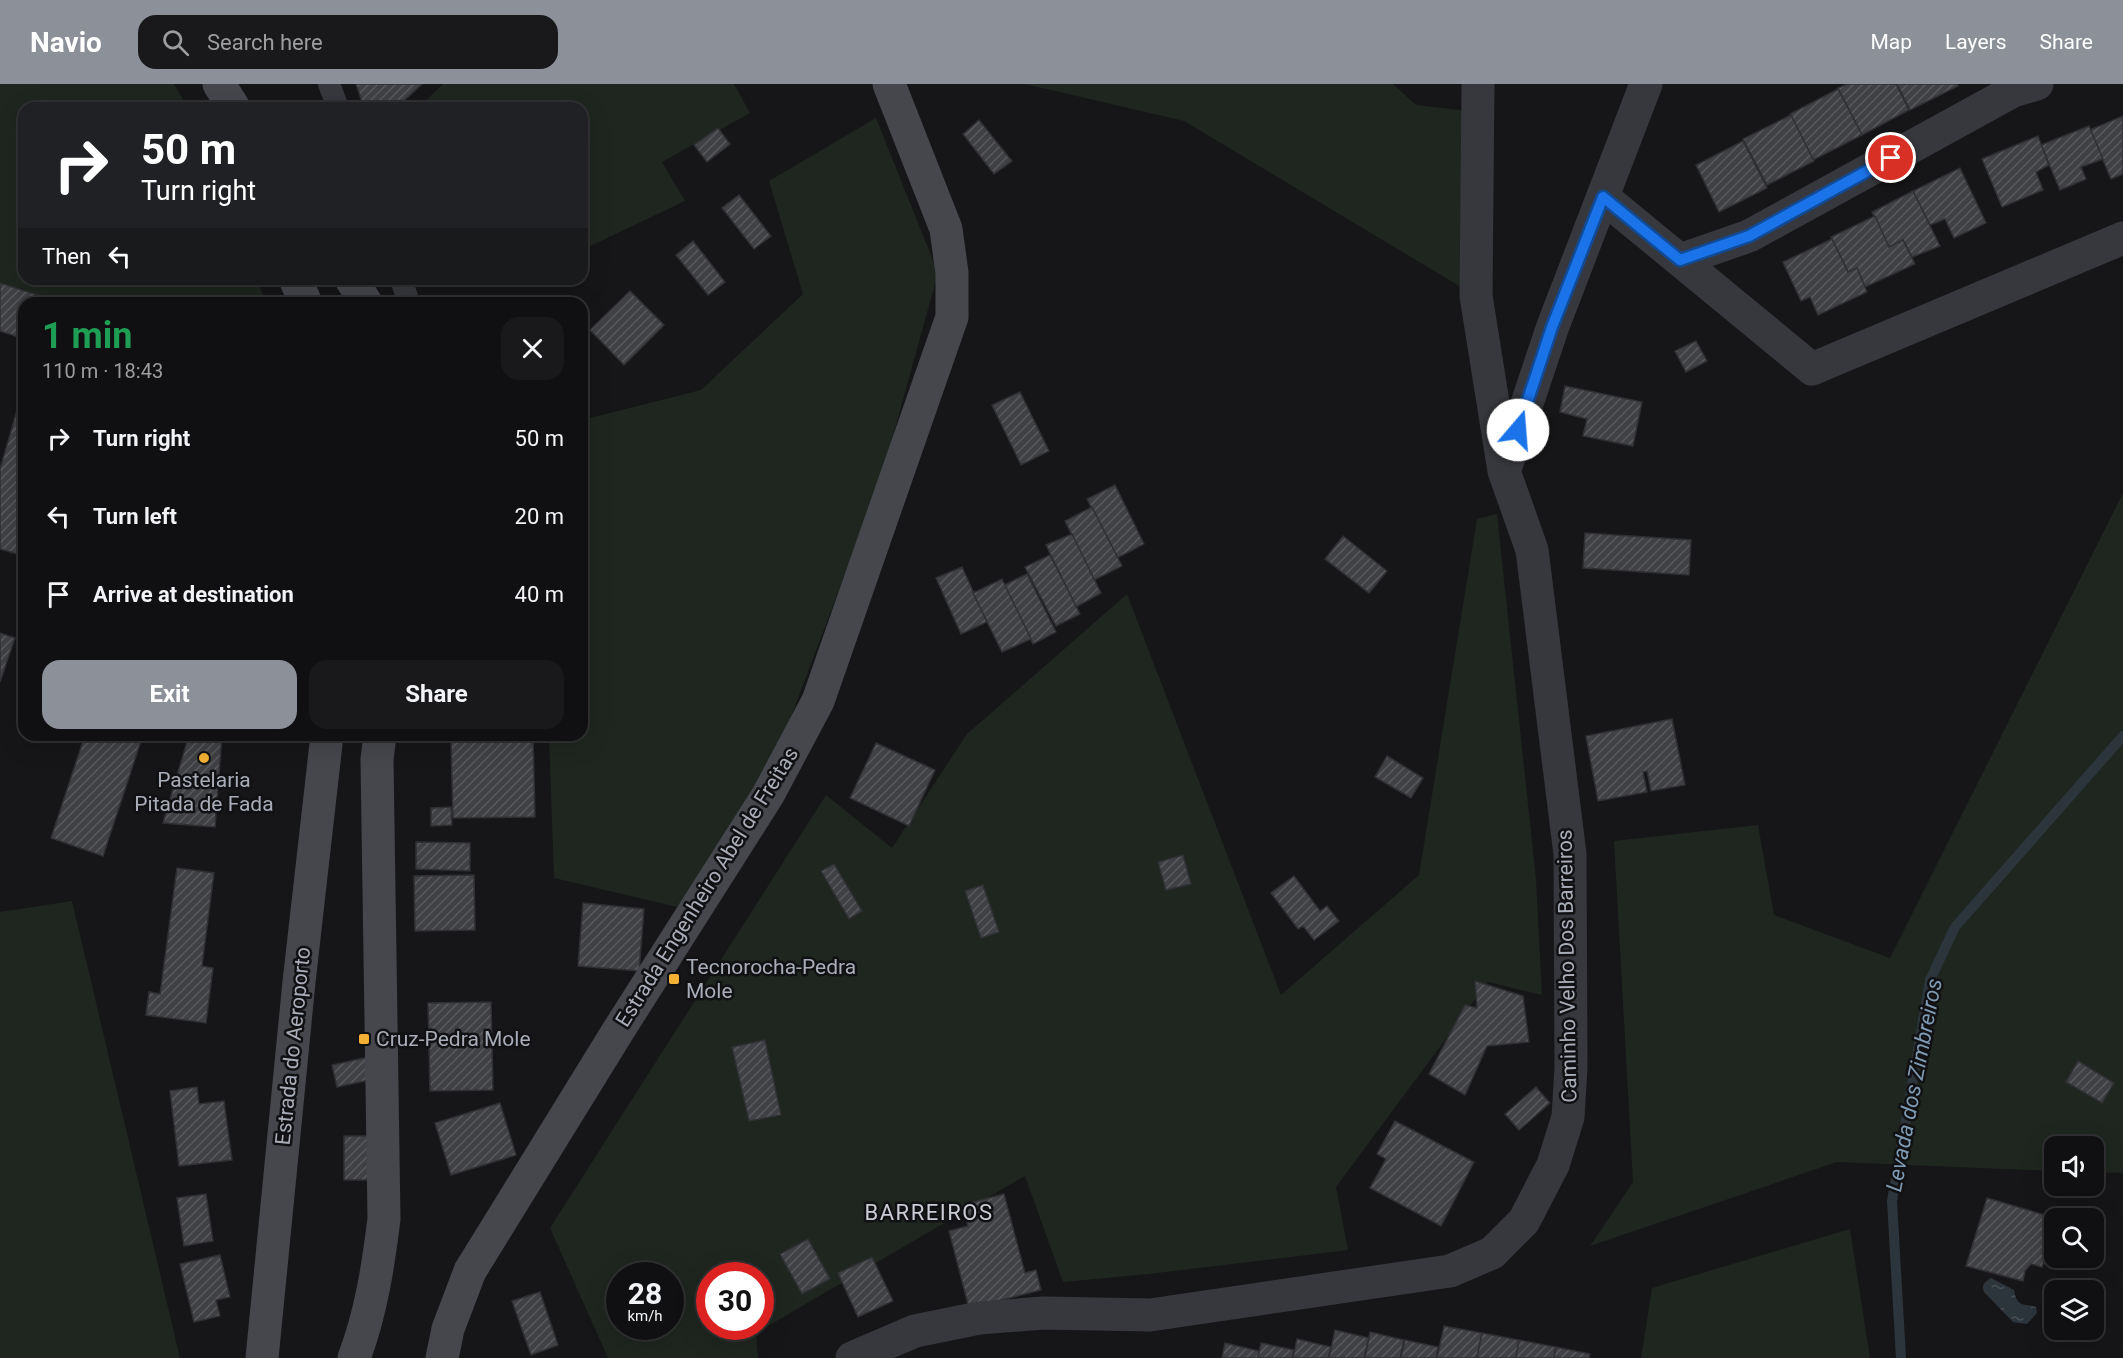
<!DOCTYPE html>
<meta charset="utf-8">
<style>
:root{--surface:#101012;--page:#19191b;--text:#f1f3f6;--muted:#9c9d9f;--line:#303032;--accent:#8c9099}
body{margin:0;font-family:Roboto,sans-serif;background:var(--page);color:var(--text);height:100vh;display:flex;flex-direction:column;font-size:22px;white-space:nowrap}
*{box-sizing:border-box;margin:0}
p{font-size:20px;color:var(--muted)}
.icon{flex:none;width:33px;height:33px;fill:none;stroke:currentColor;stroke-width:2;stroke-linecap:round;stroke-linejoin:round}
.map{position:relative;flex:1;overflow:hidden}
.drawer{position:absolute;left:18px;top:213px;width:570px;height:444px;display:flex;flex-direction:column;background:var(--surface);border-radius:18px;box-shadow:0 6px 24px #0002,0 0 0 2px var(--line)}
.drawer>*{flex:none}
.hud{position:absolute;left:18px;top:18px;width:570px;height:183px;border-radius:18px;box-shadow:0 6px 24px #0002,0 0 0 2px var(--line);background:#202124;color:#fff;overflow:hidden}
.tools{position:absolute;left:2044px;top:1052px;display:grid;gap:12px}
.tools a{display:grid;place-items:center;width:60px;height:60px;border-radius:12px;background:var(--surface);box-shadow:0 6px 24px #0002,0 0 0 2px var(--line);font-size:30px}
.speed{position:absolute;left:606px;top:1178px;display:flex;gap:12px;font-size:30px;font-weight:700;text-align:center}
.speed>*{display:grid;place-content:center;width:78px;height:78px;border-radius:50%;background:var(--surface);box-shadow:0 6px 24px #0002,0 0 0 2px var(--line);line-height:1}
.speed small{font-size:15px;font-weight:400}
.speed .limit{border:9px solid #d22;background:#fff;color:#111}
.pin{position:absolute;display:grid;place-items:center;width:51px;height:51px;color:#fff;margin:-26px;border:3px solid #fff;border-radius:50%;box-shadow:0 2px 6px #0007}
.me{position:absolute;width:66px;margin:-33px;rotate:18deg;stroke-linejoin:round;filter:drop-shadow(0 0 4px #0008)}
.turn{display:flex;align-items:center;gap:21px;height:126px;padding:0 24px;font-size:27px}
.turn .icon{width:78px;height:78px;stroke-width:2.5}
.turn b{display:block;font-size:42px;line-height:51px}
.then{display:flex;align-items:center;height:57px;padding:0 24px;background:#0003;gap:12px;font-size:22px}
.round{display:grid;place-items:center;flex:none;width:63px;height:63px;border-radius:18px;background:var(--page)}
.head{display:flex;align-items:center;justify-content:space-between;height:102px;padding:0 24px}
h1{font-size:36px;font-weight:700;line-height:45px;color:#1e9e55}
.primary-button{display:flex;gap:12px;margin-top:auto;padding:12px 24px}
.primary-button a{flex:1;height:69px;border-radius:18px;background:var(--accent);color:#fff;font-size:24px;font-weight:700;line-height:69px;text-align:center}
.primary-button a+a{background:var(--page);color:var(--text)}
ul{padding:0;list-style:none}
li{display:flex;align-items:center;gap:18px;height:78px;padding:0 24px}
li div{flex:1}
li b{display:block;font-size:22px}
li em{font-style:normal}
header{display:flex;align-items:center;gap:36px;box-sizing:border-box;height:84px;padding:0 30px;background:var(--accent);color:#fff}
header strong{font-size:28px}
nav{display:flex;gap:33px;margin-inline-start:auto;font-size:21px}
.search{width:420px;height:54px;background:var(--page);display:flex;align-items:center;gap:15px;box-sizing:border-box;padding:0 21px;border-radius:18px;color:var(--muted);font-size:22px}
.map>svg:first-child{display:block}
.green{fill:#1e261f;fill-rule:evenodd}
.water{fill:url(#water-ripples)}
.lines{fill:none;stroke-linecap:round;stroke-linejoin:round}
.stream{stroke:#2c353c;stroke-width:10}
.building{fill:url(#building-hatch);stroke:#303034;stroke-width:1.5}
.lane{stroke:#37383d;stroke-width:22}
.street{stroke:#37383d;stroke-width:33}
.secondary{stroke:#45474d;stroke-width:33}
.route-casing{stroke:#114b97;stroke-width:15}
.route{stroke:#1a73e8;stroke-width:10}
.poi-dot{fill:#f2b134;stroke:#111113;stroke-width:2}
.labels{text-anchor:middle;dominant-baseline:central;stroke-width:5;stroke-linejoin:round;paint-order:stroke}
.poi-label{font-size:21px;fill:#a8adb8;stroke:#111113;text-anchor:start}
.street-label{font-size:21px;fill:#a8adb8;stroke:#111113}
.water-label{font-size:22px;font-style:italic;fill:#7f9bb3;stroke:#111113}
.neighbourhood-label{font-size:22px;letter-spacing:1.5px;fill:#c9ccd4;stroke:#111113}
</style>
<header>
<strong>Navio</strong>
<div class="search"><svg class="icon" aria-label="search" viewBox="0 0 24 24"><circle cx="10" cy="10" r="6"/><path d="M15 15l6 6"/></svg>Search here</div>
<nav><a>Map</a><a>Layers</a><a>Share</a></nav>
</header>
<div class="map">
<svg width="2123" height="1274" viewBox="0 0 2123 1274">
<defs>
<pattern id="water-ripples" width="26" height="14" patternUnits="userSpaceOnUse" patternTransform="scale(1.5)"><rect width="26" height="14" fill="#2c353c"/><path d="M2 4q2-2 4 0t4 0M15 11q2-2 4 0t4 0" fill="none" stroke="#485056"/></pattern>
<pattern id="building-hatch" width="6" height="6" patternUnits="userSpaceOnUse" patternTransform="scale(1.5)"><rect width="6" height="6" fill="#404145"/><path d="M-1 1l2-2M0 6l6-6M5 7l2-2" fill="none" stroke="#595a5e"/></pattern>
</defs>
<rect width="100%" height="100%" fill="#161618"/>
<g class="green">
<polygon points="0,0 174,0 188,24 24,24 24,195 257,195 266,219 64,219 0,198"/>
<polygon points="443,0 734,0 750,29 662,78 685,117 582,166 582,24 418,24"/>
<polygon points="1025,0 1393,0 1416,21 1477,28 1476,212 1184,37"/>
<polygon points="876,34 938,189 881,395 761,712 677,823 554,794 549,651 582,651 582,336 701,306 803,210 769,97"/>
<polygon points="2123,409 2123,1089 2094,1088 2094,1062 2055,1062 2055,1087 1837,1078 1590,1162 1633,1098 1614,757 1758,741 1774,831 1890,874"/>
<path d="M1497 430 1536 795 1542 911 1488 898 1336 1103 1348 1166 1149 1190 1063 1198 1025 1092 756 1249 758 1274H608L550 1144 826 711 892 764 967 650 1127 510 1281 911 1419 791 1477 435ZM620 1191H670V1242H620ZM710 1191H760V1242H710Z"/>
<polygon points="72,817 180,1274 0,1274 0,828"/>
<polygon points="1850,1145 1870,1274 1641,1274 1652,1204"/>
</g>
<path class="water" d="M1991 1194 2014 1206C2017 1224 2023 1219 2036 1223L2037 1229 2027 1240 2013 1238 1984 1208C1981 1200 1985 1198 1991 1194Z"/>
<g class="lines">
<polyline class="stream" points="1901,1274 1892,1117 1930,896 1955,843 2123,652"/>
</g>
<g class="building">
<polygon points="356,0 422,0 396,24 364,24"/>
<polygon points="1847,0 1896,0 1909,26 1862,51 1838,4"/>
<polygon points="1897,0 1957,0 1958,2 1910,26"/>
<polygon points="1838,5 1862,51 1813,76 1790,30"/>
<polygon points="1791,31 1814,77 1767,101 1743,55"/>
<polygon points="2123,32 2123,90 2111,95 2090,46"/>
<polygon points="979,36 1012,77 994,90 963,50"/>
<polygon points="2089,42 2103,75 2081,83 2086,95 2060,106 2041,61"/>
<polygon points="718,44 730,60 707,78 694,61"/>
<polygon points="2038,52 2049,81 2036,88 2043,106 2002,123 1982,75"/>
<polygon points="1743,57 1767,104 1719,128 1696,81"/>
<polygon points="1960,84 1986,139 1954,154 1945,135 1930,141 1913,107"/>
<polygon points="1913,107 1940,162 1912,173 1903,156 1889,163 1872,128"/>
<polygon points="739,111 771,152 754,165 722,124"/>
<polygon points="1875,132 1889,163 1903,156 1915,180 1865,203 1857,184 1848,188 1831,153"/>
<polygon points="1832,155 1848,188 1857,184 1867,208 1818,231 1810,213 1801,217 1783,178"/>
<polygon points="693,157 725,198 708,211 676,171"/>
<polygon points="0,199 63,219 24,219 24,255 0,247"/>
<polygon points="630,207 664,241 624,281 590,246"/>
<polygon points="1696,257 1707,277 1686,288 1675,267"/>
<polygon points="24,302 24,472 0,465 0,385"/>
<polygon points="1565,302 1642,318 1633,362 1583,352 1587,335 1560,328"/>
<polygon points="1020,308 1049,367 1021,381 992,321"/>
<polygon points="1115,401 1144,460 1117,474 1087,415"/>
<polygon points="1092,423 1122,482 1094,496 1065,437"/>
<polygon points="1585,449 1691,456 1689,491 1583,484"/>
<polygon points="1072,450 1101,509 1076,523 1046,461"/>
<polygon points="1343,452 1387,487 1369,509 1325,475"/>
<polygon points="1050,471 1080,530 1056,542 1025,483"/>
<polygon points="962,483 987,538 961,550 936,494"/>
<polygon points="1027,490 1056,548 1033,560 1004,501"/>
<polygon points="1002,495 1031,555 1002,568 973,509"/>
<polygon points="0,549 15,554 0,598"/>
<polygon points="1672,635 1685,701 1651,707 1647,687 1643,688 1647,708 1598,717 1586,652"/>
<polygon points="85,651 143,651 103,772 51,754"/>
<polygon points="189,651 222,651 215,743 163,739"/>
<polygon points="470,651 533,651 535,733 453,734 451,658 469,658"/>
<polygon points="876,659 935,686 909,742 850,714"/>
<polygon points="1387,672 1423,694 1411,714 1375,693"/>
<polygon points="451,723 452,741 431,742 431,724"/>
<polygon points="416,758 470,759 470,787 416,785"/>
<polygon points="1183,771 1191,800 1166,806 1158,778"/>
<polygon points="834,780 862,827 849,835 821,787"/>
<polygon points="177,784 214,789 202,882 213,884 206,939 146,931 149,908 160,910"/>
<polygon points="474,791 475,846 415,847 414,792"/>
<polygon points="1294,792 1320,827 1327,822 1339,837 1314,856 1303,842 1298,845 1271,809"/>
<polygon points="983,801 999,848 981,854 965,807"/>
<polygon points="583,819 644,825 639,887 578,882"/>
<polygon points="1475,897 1523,912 1529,958 1487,962 1465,1011 1429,990 1465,921 1477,924"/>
<polygon points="491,918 493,1006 430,1007 428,919"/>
<polygon points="765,956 781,1031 749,1037 732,963"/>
<polygon points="369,973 374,995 337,1003 332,981"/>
<polygon points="2078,977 2114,999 2102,1019 2066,998"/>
<polygon points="197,1003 199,1020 224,1017 232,1076 179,1082 170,1007"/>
<polygon points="1536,1003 1550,1019 1519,1046 1505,1030"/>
<polygon points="500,1019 516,1071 451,1091 435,1039"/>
<polygon points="1395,1037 1474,1078 1441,1142 1370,1104 1386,1075 1377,1070"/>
<rect x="344" y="1052" width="31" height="44"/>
<polygon points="206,1110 213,1157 184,1162 177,1114"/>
<polygon points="1004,1110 1025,1189 1036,1186 1041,1206 969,1224 949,1147 968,1142 962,1121"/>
<polygon points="1987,1114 2055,1134 2055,1146 2042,1183 2031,1180 2025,1187 2023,1197 1966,1182"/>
<polygon points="808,1155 830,1195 802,1210 780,1170"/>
<polygon points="220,1171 230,1213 216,1216 220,1232 194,1238 180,1180"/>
<polygon points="872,1173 893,1217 858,1233 838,1189"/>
<polygon points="540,1208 558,1261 531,1271 512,1217"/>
<polygon points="1444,1242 1482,1249 1477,1274 1437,1274"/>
<polygon points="1335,1246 1369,1254 1364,1274 1329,1274"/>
<polygon points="1370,1248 1404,1256 1400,1274 1365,1274"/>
<polygon points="1482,1249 1519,1256 1516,1274 1477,1274"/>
<polygon points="1297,1255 1331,1263 1328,1274 1293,1274"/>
<polygon points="1405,1256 1438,1263 1436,1274 1401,1274"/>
<polygon points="1519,1256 1556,1263 1554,1274 1516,1274"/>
<polygon points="1225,1259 1259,1267 1258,1274 1222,1274"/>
<polygon points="1261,1259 1294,1266 1292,1274 1258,1274"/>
<polygon points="1556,1263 1590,1270 1589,1274 1554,1274"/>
</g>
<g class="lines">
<g class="lane">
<polyline points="329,0 338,24"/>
<polyline points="401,195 409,219"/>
</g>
<g class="street">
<polyline points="1603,113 1812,285 2123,154"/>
<polyline points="1680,176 1749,152 2013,7 2037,0"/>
<polyline points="1506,382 1553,242 1646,0"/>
<polyline points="852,1274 915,1247 979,1234 1044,1229 1150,1231 1450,1187 1492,1169 1524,1137 1553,1081 1568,1033 1571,984 1570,770 1532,466 1504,387 1476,212 1478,0"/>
</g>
<g class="secondary">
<polyline points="219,0 234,24"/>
<polyline points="295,195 306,219"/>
<polyline points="351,195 366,219"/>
<polyline points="262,1274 299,898 327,651"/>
<path d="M354 1274C371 1229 378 1183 384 1135L377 675 380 651"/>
<polyline points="442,1274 448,1245 470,1187 618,947 768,711 818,617 952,233 952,189 946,145 889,0"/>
</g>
</g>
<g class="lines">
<g class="route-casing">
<polyline id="route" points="1518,346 1552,243 1603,113 1680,176 1749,152 1891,74"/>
</g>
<use href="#route" class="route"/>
</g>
<g class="poi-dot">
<circle cx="204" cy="674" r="6"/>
<rect x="668" y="889" width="12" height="12" rx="3"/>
<rect x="358" y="949" width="12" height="12" rx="3"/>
</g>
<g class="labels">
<g class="poi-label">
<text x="204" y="696" text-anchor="middle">Pastelaria<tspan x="204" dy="24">Pitada de Fada</tspan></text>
<text x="686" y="883">Tecnorocha-Pedra<tspan x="686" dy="24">Mole</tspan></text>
<text x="376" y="955">Cruz-Pedra Mole</text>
</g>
<g class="street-label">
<text transform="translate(707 803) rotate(-58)">Estrada Engenheiro Abel de Freitas</text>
<text transform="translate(1567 882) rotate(-91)">Caminho Velho Dos Barreiros</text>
<text transform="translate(293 962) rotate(-84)">Estrada do Aeroporto</text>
</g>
<g class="water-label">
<text transform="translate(1914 1001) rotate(-79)">Levada dos Zimbreiros</text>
</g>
<g class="neighbourhood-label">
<text x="929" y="1128">BARREIROS</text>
</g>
</g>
</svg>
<div class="tools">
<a><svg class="icon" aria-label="sound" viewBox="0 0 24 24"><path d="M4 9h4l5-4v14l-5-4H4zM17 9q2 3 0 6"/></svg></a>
<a><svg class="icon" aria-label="search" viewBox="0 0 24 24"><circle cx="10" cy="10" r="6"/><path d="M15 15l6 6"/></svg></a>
<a><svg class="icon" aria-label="layers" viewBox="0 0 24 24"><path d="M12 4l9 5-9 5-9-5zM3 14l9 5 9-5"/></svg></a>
</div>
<div class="speed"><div>28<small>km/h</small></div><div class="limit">30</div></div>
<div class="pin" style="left:1891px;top:74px;background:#d93025"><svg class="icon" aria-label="arrive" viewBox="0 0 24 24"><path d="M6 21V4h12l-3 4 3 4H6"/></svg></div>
<svg class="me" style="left:1518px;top:346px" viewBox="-20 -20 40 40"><circle r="19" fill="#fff"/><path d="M0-13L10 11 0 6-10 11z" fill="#1a73e8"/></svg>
<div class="hud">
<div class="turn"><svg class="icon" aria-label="right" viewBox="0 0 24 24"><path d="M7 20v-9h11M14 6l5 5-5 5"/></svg><div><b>50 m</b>Turn right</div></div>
<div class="then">Then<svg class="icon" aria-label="left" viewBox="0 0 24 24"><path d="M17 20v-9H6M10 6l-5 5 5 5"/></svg></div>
</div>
<section class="drawer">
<div class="head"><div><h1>1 min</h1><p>110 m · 18:43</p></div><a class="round"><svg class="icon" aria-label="close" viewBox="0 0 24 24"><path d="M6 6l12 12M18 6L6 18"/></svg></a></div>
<ul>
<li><svg class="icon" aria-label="right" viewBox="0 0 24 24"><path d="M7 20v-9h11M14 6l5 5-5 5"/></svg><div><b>Turn right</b></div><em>50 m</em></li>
<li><svg class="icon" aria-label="left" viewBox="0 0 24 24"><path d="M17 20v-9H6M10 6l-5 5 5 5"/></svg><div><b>Turn left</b></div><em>20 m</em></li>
<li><svg class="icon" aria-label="arrive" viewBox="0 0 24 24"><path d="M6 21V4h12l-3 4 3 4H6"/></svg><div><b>Arrive at destination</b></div><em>40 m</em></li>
</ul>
<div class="primary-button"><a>Exit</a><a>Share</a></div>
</section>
</div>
